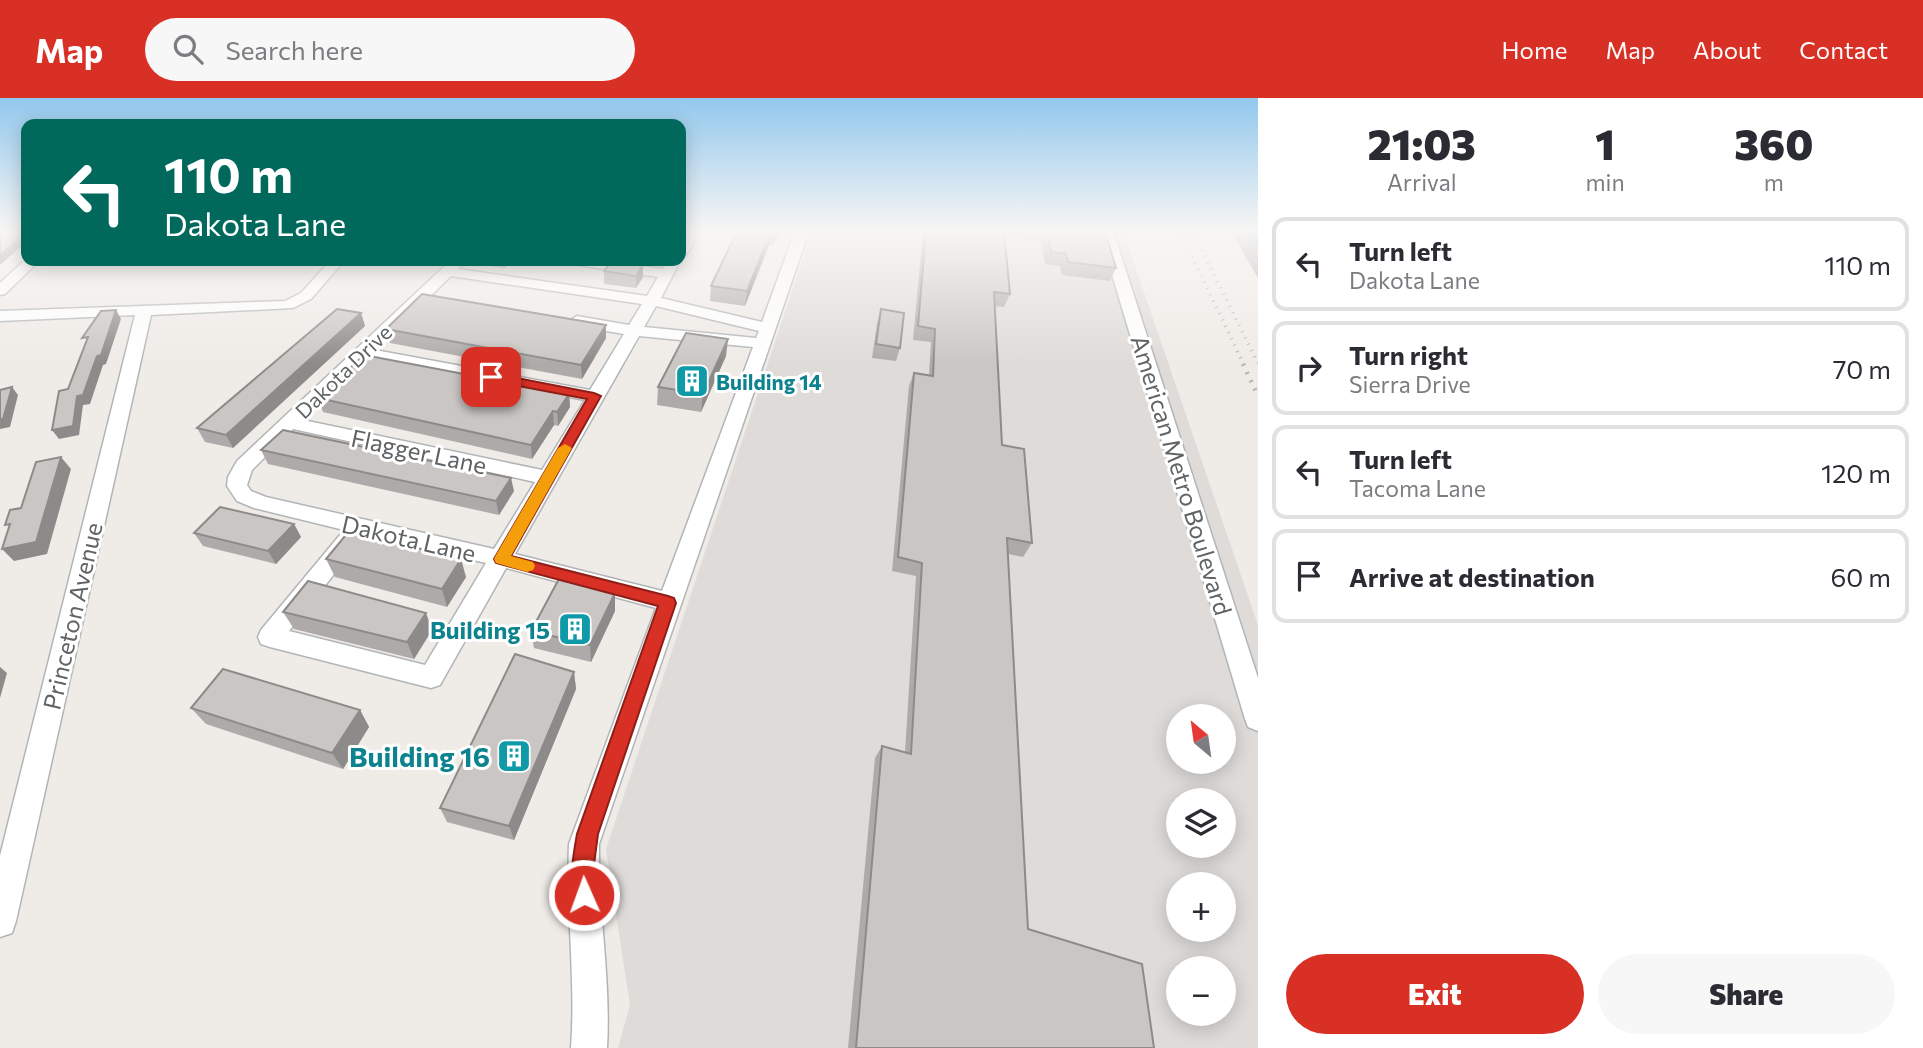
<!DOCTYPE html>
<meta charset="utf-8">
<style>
:root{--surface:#fff;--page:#f7f7f7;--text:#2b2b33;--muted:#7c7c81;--line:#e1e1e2;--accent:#d93025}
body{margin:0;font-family:Commissioner,sans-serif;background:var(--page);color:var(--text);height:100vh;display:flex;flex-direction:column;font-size:26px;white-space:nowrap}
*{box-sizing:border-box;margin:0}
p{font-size:23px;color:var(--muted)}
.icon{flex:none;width:38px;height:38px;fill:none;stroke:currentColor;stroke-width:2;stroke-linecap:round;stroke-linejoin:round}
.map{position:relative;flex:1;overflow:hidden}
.sheet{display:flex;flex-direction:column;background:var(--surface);width:665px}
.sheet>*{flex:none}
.top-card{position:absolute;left:21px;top:21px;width:665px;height:147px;border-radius:14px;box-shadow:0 4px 18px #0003;background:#00695c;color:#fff;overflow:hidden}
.needle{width:46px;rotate:331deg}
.controls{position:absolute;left:1166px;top:606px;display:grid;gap:14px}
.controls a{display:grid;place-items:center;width:70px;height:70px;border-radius:50%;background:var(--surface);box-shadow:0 4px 18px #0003;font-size:35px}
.pin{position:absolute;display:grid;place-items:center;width:60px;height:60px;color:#fff;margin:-30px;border-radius:14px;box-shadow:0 4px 10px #0006}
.me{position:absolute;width:77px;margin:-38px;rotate:358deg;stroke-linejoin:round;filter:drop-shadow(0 0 5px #0008)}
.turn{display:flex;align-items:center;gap:24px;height:147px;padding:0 28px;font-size:32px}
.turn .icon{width:91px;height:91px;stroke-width:2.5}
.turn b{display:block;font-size:49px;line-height:60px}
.eta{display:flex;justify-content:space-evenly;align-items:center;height:119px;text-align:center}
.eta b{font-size:42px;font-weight:800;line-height:49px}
.primary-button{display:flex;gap:14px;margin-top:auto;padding:14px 28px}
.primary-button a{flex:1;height:80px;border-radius:42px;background:var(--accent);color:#fff;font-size:28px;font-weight:800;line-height:80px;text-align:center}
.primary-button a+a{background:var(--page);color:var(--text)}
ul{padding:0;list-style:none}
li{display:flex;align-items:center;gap:21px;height:94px;margin:0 14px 10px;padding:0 14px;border:4px solid var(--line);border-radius:14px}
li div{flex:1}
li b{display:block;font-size:26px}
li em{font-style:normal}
header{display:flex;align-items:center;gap:42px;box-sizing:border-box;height:98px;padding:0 35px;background:var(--accent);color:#fff}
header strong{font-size:33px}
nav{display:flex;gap:38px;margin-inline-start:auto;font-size:24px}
.search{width:490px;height:63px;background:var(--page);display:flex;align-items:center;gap:18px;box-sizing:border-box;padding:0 24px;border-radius:38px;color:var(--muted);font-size:26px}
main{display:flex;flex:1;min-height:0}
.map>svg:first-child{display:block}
.industrial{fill:#dedbd9;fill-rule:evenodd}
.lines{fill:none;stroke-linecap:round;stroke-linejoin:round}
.minor-casing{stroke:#b2b5b7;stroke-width:3}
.minor{fill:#fff;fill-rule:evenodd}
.rail-far1{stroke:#b3b4b4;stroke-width:3.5;stroke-dasharray:1 6;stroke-linecap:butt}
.rail{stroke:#b3b4b4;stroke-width:4.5;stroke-dasharray:2 7;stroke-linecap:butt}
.wall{fill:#aeaaa9}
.shaded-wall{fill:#8d8b89}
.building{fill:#cac6c4;stroke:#8d8b89;stroke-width:2}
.route{fill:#d93025;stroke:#8d1f18;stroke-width:2}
.slow{fill:#f59e0b}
.labels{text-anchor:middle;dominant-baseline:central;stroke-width:6;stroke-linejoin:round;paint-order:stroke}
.far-street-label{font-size:21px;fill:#5f6365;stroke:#fff}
.far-culture-label{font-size:21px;font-weight:bold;fill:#0d838f;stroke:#fff;text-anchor:start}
.street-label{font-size:24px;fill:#5f6365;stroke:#fff}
.culture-label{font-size:24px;font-weight:bold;fill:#0d838f;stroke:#fff;text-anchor:end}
.near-culture-label{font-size:28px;font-weight:bold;fill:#0d838f;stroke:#fff;text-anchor:end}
</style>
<header>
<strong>Map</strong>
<div class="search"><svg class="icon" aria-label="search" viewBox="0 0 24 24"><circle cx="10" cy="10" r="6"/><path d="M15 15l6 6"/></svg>Search here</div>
<nav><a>Home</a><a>Map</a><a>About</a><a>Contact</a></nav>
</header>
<main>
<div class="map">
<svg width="1258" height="950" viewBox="0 0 1258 950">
<rect width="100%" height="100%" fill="#efebe7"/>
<path class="industrial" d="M812 133H1123L1258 527V950H618L630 907 606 751ZM1178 618H1223V663H1178ZM1178 702H1223V747H1178ZM1178 786H1223V831H1178ZM1178 870H1223V915H1178Z"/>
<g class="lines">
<g class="minor-casing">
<g id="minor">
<polygon points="687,133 701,133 686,157 681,158 681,144"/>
<path d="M795 133H809L599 746C598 814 611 882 607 950H571C576 882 566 814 569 746L656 510 506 470 440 587 431 590 270 549 261 546 258 539 261 532 344 432 254 410 237 403 227 388 228 379 237 363 450 163H465L458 171 647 198 658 179 578 167 571 163H605L663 171 668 163 681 161 661 200 762 224ZM451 178 642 206 629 227 577 218 569 223 577 228 624 236 590 292 375 252ZM656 208 759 233 756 240 644 229ZM639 238 753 249 662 493 515 456ZM367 260 585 302 542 372 303 322ZM293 331 535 384 494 451 266 399 251 393 247 387 252 372ZM365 437 486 465 425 567 289 533Z"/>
<polygon points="1099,133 1113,133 1258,580 1258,633 1248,629 1245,621"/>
<polygon points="26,161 39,163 5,196 0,197 0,185"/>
<polygon points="330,163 344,163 311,201 293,210 151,217 16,823 12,835 0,839 0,758 135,217 0,223 0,213 285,203 301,195"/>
</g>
</g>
<use href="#minor" class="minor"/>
<g class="rail-far1">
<polyline points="1180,133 1244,267"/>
<polyline points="1192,133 1258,265"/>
</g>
<polyline class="rail" points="1243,266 1258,298"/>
</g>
<g class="wall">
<polygon points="738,133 780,133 773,147 769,147 745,208 710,203 711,188"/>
<polygon points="923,133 1105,133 1116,170 1110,183 1062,177 1060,168 1045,166 1041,143 1005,138 1010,196 1004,209 994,208 1002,347 1032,445 1023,459 1008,456 1028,831 1154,950 848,950 875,660 882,648 905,654 916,478 892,473 909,288 914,275 929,277 931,244 913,242"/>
<polygon points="1231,133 1258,133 1258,180"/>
<polygon points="417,163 436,163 433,165"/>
<polygon points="475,163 512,163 504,170 475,166"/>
<polygon points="622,163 654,163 651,167"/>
<polygon points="643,167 643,179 636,190 604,186 604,173"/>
<polygon points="881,211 900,250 896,263 872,260 877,225"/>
<polygon points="361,215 365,228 233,350 205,344 197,330 268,270"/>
<polygon points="606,227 606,240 582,281 390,245 386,231"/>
<polygon points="726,258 701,314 657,307 658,289"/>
<polygon points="569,296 570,309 558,328 554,327 532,361 323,314 318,300"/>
<polygon points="261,352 514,393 499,417 268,366"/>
<polygon points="294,426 301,439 276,466 203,448 194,435"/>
<polygon points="326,461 466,479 447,509 335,479"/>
<polygon points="615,513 591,564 534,550 531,533"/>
<polygon points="283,514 432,532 414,561 294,531"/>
<polygon points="574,574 576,591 514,742 447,724 440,710"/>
<polygon points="191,610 360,612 369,629 343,671 206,626"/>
</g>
<g class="shaded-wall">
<polygon points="772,133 769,147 745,208 747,193"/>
<polygon points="775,133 780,133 773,147"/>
<polygon points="26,135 26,144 0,167 0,157"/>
<polygon points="503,163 512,163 504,170"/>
<polygon points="643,167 643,179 636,190 636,178"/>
<polygon points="116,212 121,221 106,266 103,267 90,306 83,307 79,337 59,341 52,332 77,298"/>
<polygon points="361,215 365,228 233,350 226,337"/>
<polygon points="606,227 606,240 582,281 581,267"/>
<polygon points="728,241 726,258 701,314 703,296"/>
<polygon points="12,289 18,297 10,329 0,331 0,321"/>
<polygon points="569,296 570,309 558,328 557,314"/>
<polygon points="553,313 554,327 532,361 531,347"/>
<polygon points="61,359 71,371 47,456 14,463 2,451"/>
<polygon points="511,380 514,393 499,417 496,403"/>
<polygon points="294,426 301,439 276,466 268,453"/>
<polygon points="461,461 466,479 447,509 442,491"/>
<polygon points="615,495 615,513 591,564 590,547"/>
<polygon points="426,515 432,532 414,561 407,544"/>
<polygon points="0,569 7,575 0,600"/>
<polygon points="574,574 576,591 514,742 509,728"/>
<polygon points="360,612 369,629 343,671 332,655"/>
</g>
<g class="building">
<polygon points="3,133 26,133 26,135 0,157 0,140 1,139 0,139 0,135"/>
<polygon points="738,133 771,133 747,193 711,188 730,148"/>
<polygon points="926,133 1004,133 1010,196 994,194 1002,347 1024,351 1032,445 1007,440 1028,831 1142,866 1154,950 856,950 882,648 911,656 922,465 898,459 914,275 933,278 935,231 918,228"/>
<polygon points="1047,133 1105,133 1116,170 1068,164 1066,156 1051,154"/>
<polygon points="1251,133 1258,133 1258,145"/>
<polygon points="611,163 616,163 643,167 636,178 604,173"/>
<polygon points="422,196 606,227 581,267 386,231"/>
<polygon points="337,211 361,215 226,337 197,330"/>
<polygon points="881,211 904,215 900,250 876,246"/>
<polygon points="116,212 101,257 97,258 83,297 77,298 73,328 52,332 59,293 68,291 88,239 82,240 101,213"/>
<polygon points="686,235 728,241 703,296 658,289"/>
<polygon points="364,257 569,296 557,314 553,313 531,347 318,300"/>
<polygon points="12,289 3,321 0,321 0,292"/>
<polygon points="283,332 511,380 496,403 261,352"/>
<polygon points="61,359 36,444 2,451 10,426 5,427 10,412 21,410 36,364"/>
<polygon points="220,409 294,426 268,453 194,435"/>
<polygon points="349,433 461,461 442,491 326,461"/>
<polygon points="560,479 615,495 590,547 531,533"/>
<polygon points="308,483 426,515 407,544 283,514"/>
<polygon points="515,556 574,574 509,728 440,710"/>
<polygon points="223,571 360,612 332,655 191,610"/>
</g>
<linearGradient id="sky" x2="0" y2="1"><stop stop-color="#92c8ed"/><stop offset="0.5" stop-color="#f8f6f4"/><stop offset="1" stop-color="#f8f6f4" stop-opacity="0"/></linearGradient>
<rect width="1258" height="266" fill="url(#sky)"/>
<path class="route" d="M491 275 594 295 601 298 511 458 668 498 674 500 676 505 598 736 594 766 596 797 592 805 584 808 577 805C568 784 573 758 577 736L658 508 496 465 494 461 587 301 487 282 485 279Z"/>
<polygon class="slow" points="565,346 572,350 511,458 533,464 535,468 533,472 527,474 496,465 494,461 496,457 558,350"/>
<defs>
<g id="building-square" transform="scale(1.75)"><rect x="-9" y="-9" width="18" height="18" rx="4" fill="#0f9aa8" stroke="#fff"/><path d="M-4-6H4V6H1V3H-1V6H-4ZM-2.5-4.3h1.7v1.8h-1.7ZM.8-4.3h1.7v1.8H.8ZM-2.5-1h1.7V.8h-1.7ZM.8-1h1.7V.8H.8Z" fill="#fff"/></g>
</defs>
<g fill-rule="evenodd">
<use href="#building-square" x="692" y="283"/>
<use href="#building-square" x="575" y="531"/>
<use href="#building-square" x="514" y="658"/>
</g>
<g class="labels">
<g class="far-street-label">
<text transform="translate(343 273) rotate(-44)">Dakota Drive</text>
</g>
<g class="far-culture-label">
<text x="716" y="283">Building 14</text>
</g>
<g class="street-label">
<text transform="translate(419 353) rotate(12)">Flagger Lane</text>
<text transform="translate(1182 377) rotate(73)">American Metro Boulevard</text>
<text transform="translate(409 440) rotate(13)">Dakota Lane</text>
<text transform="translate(72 518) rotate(-77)">Princeton Avenue</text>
</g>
<g class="culture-label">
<text x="550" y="531">Building 15</text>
</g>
<g class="near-culture-label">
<text x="490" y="658">Building 16</text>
</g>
</g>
</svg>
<div class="controls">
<a><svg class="needle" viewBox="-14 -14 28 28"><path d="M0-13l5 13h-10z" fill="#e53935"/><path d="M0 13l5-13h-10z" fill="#7c7c81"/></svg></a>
<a><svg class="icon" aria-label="layers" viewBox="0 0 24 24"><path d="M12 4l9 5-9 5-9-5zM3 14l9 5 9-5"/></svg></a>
<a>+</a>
<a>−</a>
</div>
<div class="pin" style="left:491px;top:279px;background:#d93025"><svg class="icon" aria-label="arrive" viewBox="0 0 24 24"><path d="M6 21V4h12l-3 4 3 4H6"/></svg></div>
<svg class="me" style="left:584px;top:797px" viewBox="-20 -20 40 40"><circle r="17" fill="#d93025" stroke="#fff" stroke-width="3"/><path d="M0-11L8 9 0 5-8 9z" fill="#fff"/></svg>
<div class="top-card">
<div class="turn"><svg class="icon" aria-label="left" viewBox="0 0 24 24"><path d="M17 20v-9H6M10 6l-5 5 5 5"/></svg><div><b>110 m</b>Dakota Lane</div></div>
</div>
</div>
<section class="sheet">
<div class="eta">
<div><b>21:03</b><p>Arrival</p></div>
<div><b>1</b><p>min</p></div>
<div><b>360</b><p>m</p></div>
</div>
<ul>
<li><svg class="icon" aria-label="left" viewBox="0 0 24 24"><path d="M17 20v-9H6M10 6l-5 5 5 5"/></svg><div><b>Turn left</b><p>Dakota Lane</p></div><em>110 m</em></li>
<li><svg class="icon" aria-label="right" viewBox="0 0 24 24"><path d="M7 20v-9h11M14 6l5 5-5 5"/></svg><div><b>Turn right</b><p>Sierra Drive</p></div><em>70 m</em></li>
<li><svg class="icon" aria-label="left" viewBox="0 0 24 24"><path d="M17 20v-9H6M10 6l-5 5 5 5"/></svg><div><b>Turn left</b><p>Tacoma Lane</p></div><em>120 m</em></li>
<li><svg class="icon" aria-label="arrive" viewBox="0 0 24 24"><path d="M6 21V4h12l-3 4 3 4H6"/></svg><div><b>Arrive at destination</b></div><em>60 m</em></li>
</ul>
<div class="primary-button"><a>Exit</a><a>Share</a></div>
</section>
</main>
